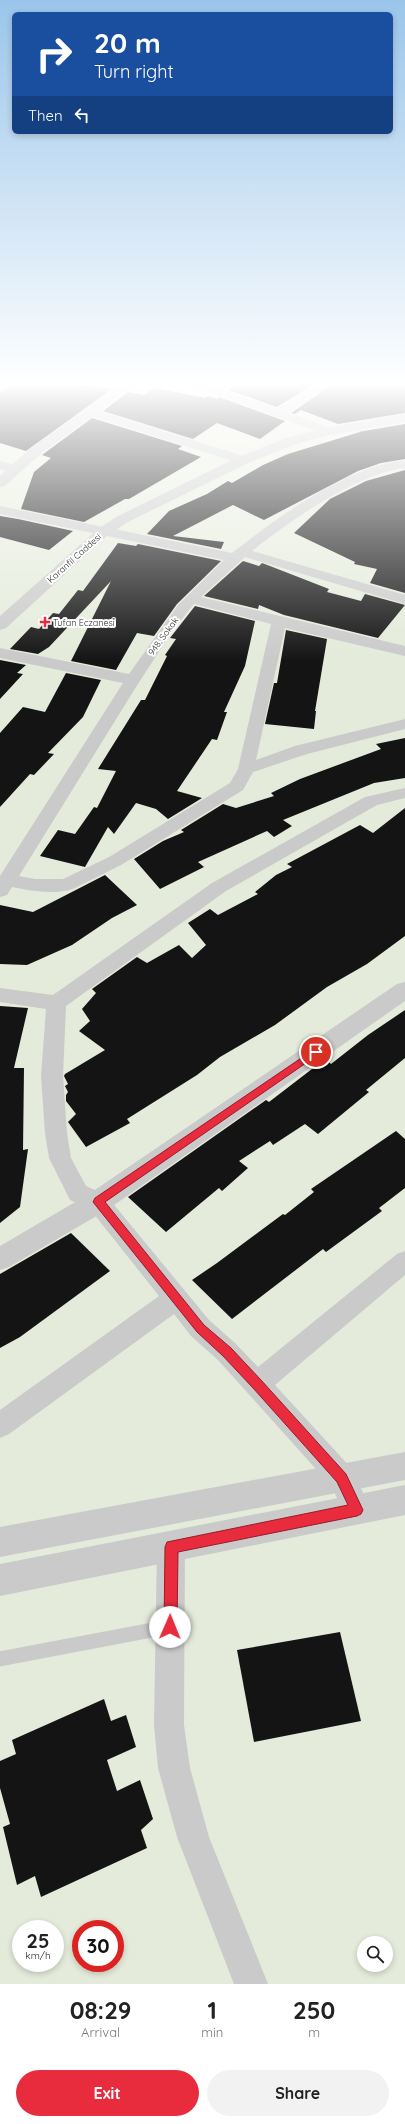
<!DOCTYPE html>
<style>
:root{--surface:#fff;--page:#f2f2f2;--text:#222;--muted:#767676;--accent:#e92b3e}
body{margin:0;font-family:Quicksand,sans-serif;background:var(--page);color:var(--text);height:100vh;display:flex;flex-direction:column;font-size:15px;white-space:nowrap}
*{box-sizing:border-box;margin:0}
p{font-size:13px;color:var(--muted)}
.icon{flex:none;width:22px;height:22px;fill:none;stroke:currentColor;stroke-width:2;stroke-linecap:round;stroke-linejoin:round}
.map{position:relative;height:1984px;overflow:hidden}
.side{display:flex;flex-direction:column;background:var(--surface);flex:1}
.side>*{flex:none}
.top-card{position:absolute;left:12px;top:12px;width:381px;height:122px;border-radius:6px;box-shadow:0 2px 6px #0003;background:#1a4fa0;color:#fff;overflow:hidden}
.buttons{position:absolute;left:357px;top:1936px;display:grid;gap:8px}
.buttons a{display:grid;place-items:center;width:36px;height:36px;border-radius:50%;background:var(--surface);box-shadow:0 2px 6px #0003;font-size:20px}
.speed{position:absolute;left:12px;top:1920px;display:flex;gap:8px;font-size:20px;font-weight:700;text-align:center}
.speed>*{display:grid;place-content:center;width:52px;height:52px;border-radius:50%;background:var(--surface);box-shadow:0 2px 6px #0003;line-height:1}
.speed small{font-size:10px;font-weight:400}
.speed .limit{border:6px solid #d22;background:#fff;color:#111}
.pin{position:absolute;display:grid;place-items:center;width:34px;height:34px;color:#fff;margin:-17px;border:2px solid #fff;border-radius:50%;box-shadow:0 1px 4px #0007}
.me{position:absolute;width:44px;margin:-22px;rotate:1deg;stroke-linejoin:round;filter:drop-shadow(0 0 3px #0008)}
.turn{display:flex;align-items:center;gap:14px;height:84px;padding:0 16px;font-size:18px}
.turn .icon{width:52px;height:52px;stroke-width:2.5}
.turn b{display:block;font-size:28px;line-height:34px}
.then{display:flex;align-items:center;height:38px;padding:0 16px;background:#0003;gap:8px;font-size:15px}
.eta{display:flex;justify-content:space-evenly;align-items:center;height:68px;text-align:center}
.eta b{font-size:24px;font-weight:700;line-height:28px}
.action{display:flex;gap:8px;margin-top:auto;padding:8px 16px}
.action a{flex:1;height:46px;border-radius:24px;background:var(--accent);color:#fff;font-size:16px;font-weight:700;line-height:46px;text-align:center}
.action a+a{background:var(--page);color:var(--text)}
.map>svg:first-child{display:block}
.green{fill:#e4ebda;fill-rule:evenodd}
.building{fill:#141414}
.lines{fill:none;stroke-linecap:round;stroke-linejoin:round}
.service{stroke:#cacaca;stroke-width:15}
.minor{fill:#cacaca;fill-rule:evenodd}
.tertiary{fill:#cacaca;fill-rule:evenodd}
.route{fill:#e92b3e;stroke:#971c28}
.poi-dot{fill:#e92b3e;stroke:#fff;stroke-width:1.5}
.labels{text-anchor:middle;dominant-baseline:central;stroke-width:4;stroke-linejoin:round;paint-order:stroke}
.far-street-label{font-size:9px;fill:#2d2d2d;stroke:#fff}
.far-poi-label{font-size:9px;fill:#2d2d2d;stroke:#fff;text-anchor:start}
</style>
<div class="map">
<svg width="405" height="1984" viewBox="0 0 405 1984">
<rect width="100%" height="100%" fill="#fff"/>
<path class="green" d="M0 383H405V1984H0ZM21 1929H55V1963H21ZM81 1929H115V1963H81ZM364 1943H386V1965H364Z"/>
<g class="building">
<polygon points="16,383 67,383 112,389 26,451 0,443 0,393"/>
<polygon points="237,383 248,383 263,387 269,383 316,383 277,407 228,390"/>
<polygon points="334,383 361,383 376,387 388,383 405,383 405,413 338,424 301,410 295,414 291,413"/>
<polygon points="155,388 205,398 208,396 217,399 219,397 285,421 260,439 217,423 193,439 103,411 128,392 144,395"/>
<polygon points="92,418 182,446 178,449 201,457 129,499 125,499 84,522 21,509 34,472 51,458 42,455"/>
<polygon points="405,424 405,459 381,463 358,471 264,520 233,505 173,536 224,542 221,549 147,534 169,511 207,494 228,481 232,483 263,465 288,454 360,432 358,432"/>
<polygon points="405,470 405,593 370,583 377,569 354,564 355,562 294,533 330,499 366,481"/>
<polygon points="0,516 18,519 73,531 49,550 0,537"/>
<polygon points="118,543 136,546 138,544 221,561 177,604 154,636 137,633 116,670 71,661 111,581 49,647 38,654 10,649 31,627 39,629 53,613 59,614 78,590 83,591"/>
<polygon points="243,561 259,566 262,563 270,566 329,589 327,592 361,601 365,594 405,605 378,638 284,615 259,605 258,609 204,596"/>
<polygon points="195,606 255,621 245,666 224,712 227,712 217,740 212,739 177,791 202,798 168,819 156,809 136,803 114,834 108,827 85,867 40,856 58,830 75,834 94,807 97,808 116,771 98,769 141,700 145,700 167,656 165,655 176,639 170,638"/>
<polygon points="286,630 327,639 315,711 316,711 314,729 265,724 274,683 277,683"/>
<polygon points="0,660 26,665 17,673 23,674 0,699"/>
<polygon points="66,673 101,680 83,717 48,753 54,754 34,775 30,774 0,807 0,733 23,707 45,712"/>
<polygon points="405,738 405,778 374,783 283,820 292,826 274,837 267,831 198,862 204,867 160,889 134,859 163,841 184,832 181,830 223,804 236,808 274,796 271,793 300,779 381,749 376,744"/>
<polygon points="405,808 405,936 367,964 327,987 275,1025 220,1057 197,1075 127,1119 130,1123 86,1147 68,1122 76,1114 66,1101 66,1095 68,1092 65,1086 68,1084 64,1076 65,1074 105,1050 79,1031 90,1021 82,1009 96,993 92,989 137,957 147,963 179,945 192,958 206,945 188,923 210,909 218,915 258,894 255,892 276,875 292,867 287,864 360,825 373,833"/>
<polygon points="105,875 137,905 112,918 72,945 27,965 0,964 0,905 33,912"/>
<polygon points="0,1006 28,1008 14,1068 24,1068 23,1150 28,1149 20,1207 0,1223"/>
<polygon points="405,1010 405,1058 366,1090 369,1092 318,1134 305,1124 273,1145 270,1141 239,1161 248,1168 222,1191 219,1188 166,1232 128,1197 266,1100 269,1102 325,1059 331,1064 368,1035"/>
<polygon points="396,1131 405,1139 405,1188 379,1208 382,1211 326,1252 323,1249 232,1319 192,1280 217,1263 283,1214 285,1215 314,1192 311,1189"/>
<polygon points="71,1233 110,1271 20,1337 0,1348 0,1274"/>
<polygon points="340,1632 361,1721 254,1742 237,1650"/>
<polygon points="104,1699 111,1721 126,1715 136,1747 107,1760 117,1791 140,1780 153,1819 141,1830 147,1848 41,1897 35,1876 17,1885 3,1827 10,1824 0,1788 0,1761 16,1754 12,1740"/>
</g>
<g class="lines">
<polyline class="service" points="0,1659 168,1627"/>
<g class="minor">
<polygon points="2,383 15,383 0,392"/>
<polygon points="187,383 204,383 277,409 319,383 333,383 288,413 333,428 335,431 329,435 325,434 189,385"/>
<polygon points="89,408 247,457 249,460 247,463 239,463 85,414 83,412"/>
<path d="M405 460V468C356 474 291 520 252 551L405 595V604L245 557 201 597 405 646V656L285 628 256 760 295 746 405 719V729L307 754 253 772 243 790 121 865 73 889C53 895 31 891 12 887L7 895 0 897V876L123 683 0 658V648L129 674 178 605 224 560 0 514V506L232 553C280 516 343 468 405 460ZM194 604 271 624 238 769 230 783 109 857 63 879H35L19 876 136 687 171 633Z"/>
<polygon points="0,461 19,466 21,469 15,473 0,469"/>
<polygon points="405,788 405,798 377,805 226,891 66,1006 63,1076 67,1133 71,1158 86,1186 106,1195 209,1320 236,1344 258,1367 397,1254 405,1251 405,1275 275,1385 352,1469 371,1510 367,1520 357,1524 347,1520 332,1487 218,1360 191,1336 174,1314 9,1434 0,1438 0,1410 159,1296 90,1209 70,1200 49,1158 45,1133 41,1076 46,1009 0,1002 0,988 53,995 212,883 365,797"/>
<polygon points="171,1533 181,1537 185,1547 184,1725 190,1768 209,1837 268,1984 234,1984 177,1837 158,1768 154,1725 157,1547 161,1537"/>
</g>
<g class="tertiary">
<polygon points="124,383 138,383 43,452 5,486 0,487 0,476 33,446"/>
<polygon points="405,414 405,422 330,435 296,444 248,463 128,522 108,535 6,628 0,630 0,616 98,529 118,516 238,457 286,438 329,427"/>
<polygon points="405,982 405,1001 107,1210 9,1267 0,1270 0,1246 89,1194 397,984"/>
<polygon points="405,1452 405,1480 0,1557 0,1527"/>
<polygon points="405,1485 405,1515 0,1596 0,1564"/>
</g>
</g>
<linearGradient id="sky" x2="0" y2="1"><stop stop-color="#9ac5ea"/><stop offset="0.58" stop-color="#fff"/><stop offset="1" stop-color="#fff" stop-opacity="0"/></linearGradient>
<rect width="405" height="661" fill="url(#sky)"/>
<polygon class="route" points="316,1048 319,1049 319,1054 105,1202 204,1325 231,1348 261,1380 346,1474 363,1510 361,1514 357,1516 178,1552 177,1627 175,1632 170,1634 166,1632 164,1627 165,1547 167,1542 348,1505 337,1482 253,1388 223,1356 197,1332 93,1202 95,1198"/>
<path class="poi-dot" d="M43 616h4v4h4v4h-4v4h-4v-4h-4v-4h4z"/>
<g class="labels">
<g class="far-street-label">
<text transform="translate(74 558) rotate(-42)">Karanfil Caddesi</text>
<text transform="translate(163 636) rotate(-54)">948. Sokak</text>
</g>
<g class="far-poi-label">
<text x="53" y="622">Tufan Eczanesi</text>
</g>
</g>
</svg>
<div class="buttons">
<a><svg class="icon" aria-label="search" viewBox="0 0 24 24"><circle cx="10" cy="10" r="6"/><path d="M15 15l6 6"/></svg></a>
</div>
<div class="speed"><div>25<small>km/h</small></div><div class="limit">30</div></div>
<div class="pin" style="left:316px;top:1052px;background:#d93025"><svg class="icon" aria-label="arrive" viewBox="0 0 24 24"><path d="M6 21V4h12l-3 4 3 4H6"/></svg></div>
<svg class="me" style="left:170px;top:1627px" viewBox="-20 -20 40 40"><circle r="19" fill="#fff"/><path d="M0-13L10 11 0 6-10 11z" fill="#e92b3e"/></svg>
<div class="top-card">
<div class="turn"><svg class="icon" aria-label="right" viewBox="0 0 24 24"><path d="M7 20v-9h11M14 6l5 5-5 5"/></svg><div><b>20 m</b>Turn right</div></div>
<div class="then">Then<svg class="icon" aria-label="left" viewBox="0 0 24 24"><path d="M17 20v-9H6M10 6l-5 5 5 5"/></svg></div>
</div>
</div>
<section class="side">
<div class="eta">
<div><b>08:29</b><p>Arrival</p></div>
<div><b>1</b><p>min</p></div>
<div><b>250</b><p>m</p></div>
</div>
<div class="action"><a>Exit</a><a>Share</a></div>
</section>
